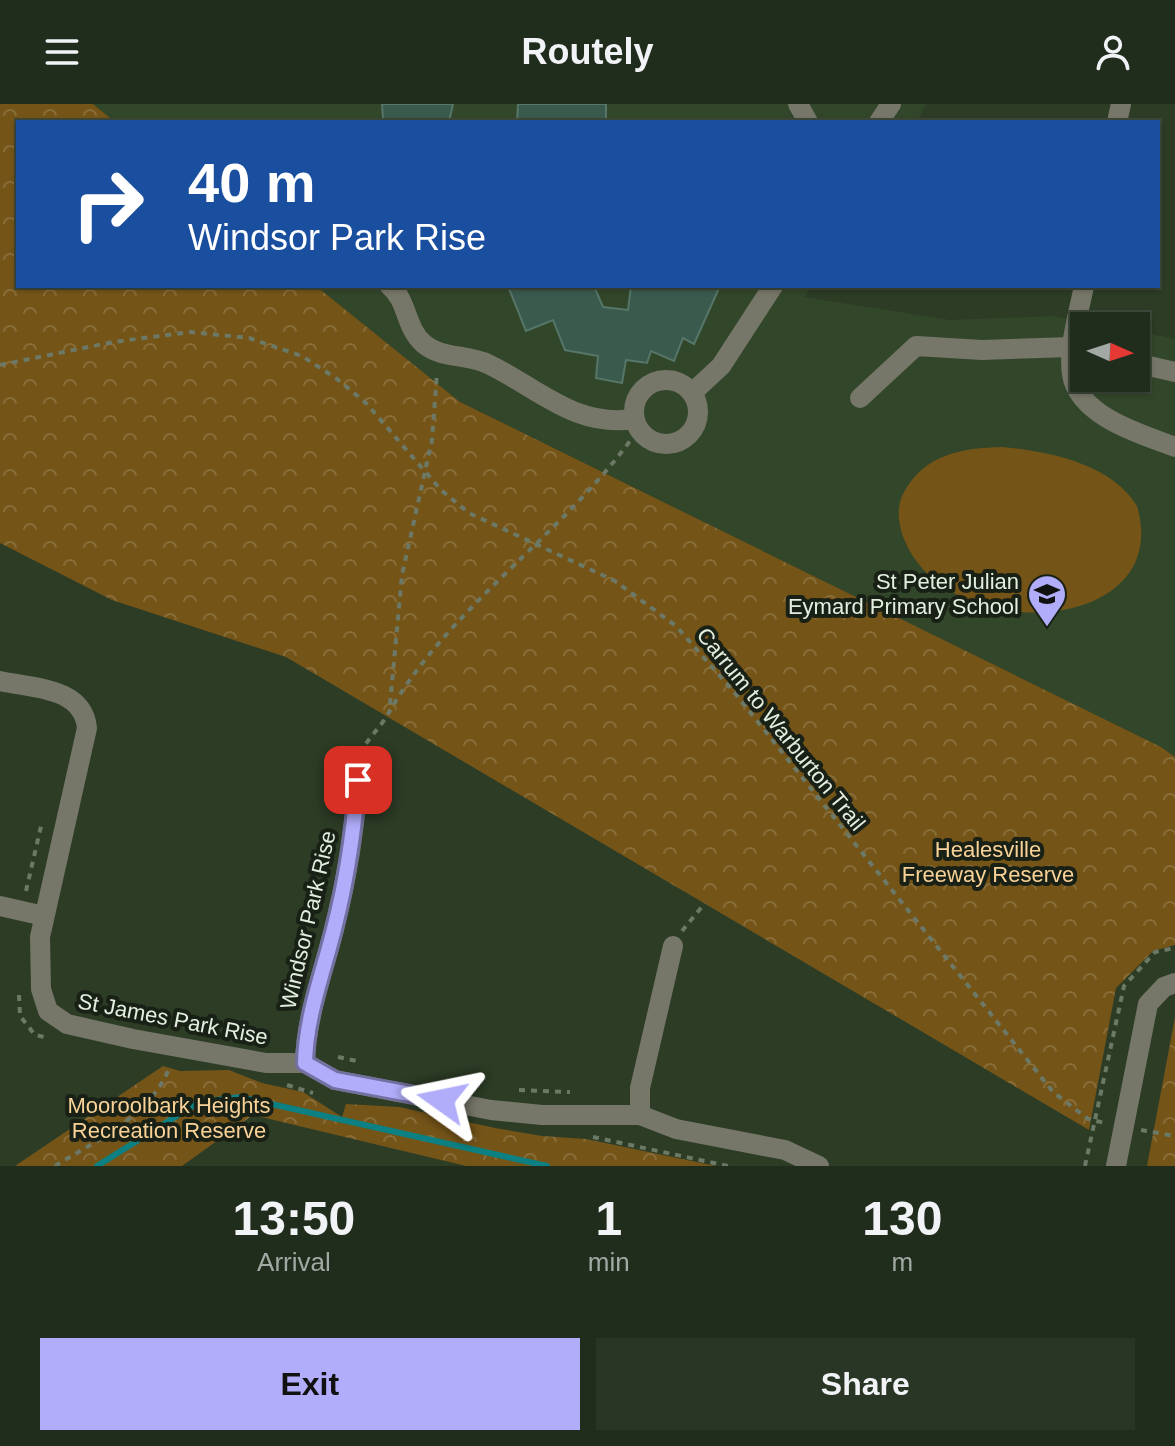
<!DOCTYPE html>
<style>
:root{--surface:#212d1c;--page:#293525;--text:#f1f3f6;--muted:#a2a8a3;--line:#3e493b;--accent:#b1adfa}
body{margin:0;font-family:Helvetica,sans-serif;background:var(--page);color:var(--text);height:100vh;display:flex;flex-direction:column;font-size:30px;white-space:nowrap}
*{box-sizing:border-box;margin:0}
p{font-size:26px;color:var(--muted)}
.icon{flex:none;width:44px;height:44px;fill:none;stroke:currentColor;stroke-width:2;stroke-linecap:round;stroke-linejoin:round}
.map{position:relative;height:1062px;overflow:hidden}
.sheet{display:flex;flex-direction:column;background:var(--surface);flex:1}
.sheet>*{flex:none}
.guide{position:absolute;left:16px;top:16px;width:1144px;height:168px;border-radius:0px;box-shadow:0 2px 6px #0004,0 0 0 2px var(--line);background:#1a4fa0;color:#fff;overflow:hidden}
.needle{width:52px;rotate:93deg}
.buttons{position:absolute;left:1070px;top:208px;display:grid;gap:16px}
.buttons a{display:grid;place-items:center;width:80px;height:80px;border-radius:0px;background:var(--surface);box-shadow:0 2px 6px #0004,0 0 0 2px var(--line);font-size:40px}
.pin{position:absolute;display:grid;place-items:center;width:68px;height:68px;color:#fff;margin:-34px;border-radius:16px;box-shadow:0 4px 12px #0006}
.me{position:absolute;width:88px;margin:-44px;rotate:282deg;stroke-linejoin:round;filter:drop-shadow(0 0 6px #0008)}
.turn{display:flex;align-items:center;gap:28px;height:168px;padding:0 40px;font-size:36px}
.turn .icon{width:104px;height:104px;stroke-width:2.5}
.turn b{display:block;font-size:56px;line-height:68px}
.eta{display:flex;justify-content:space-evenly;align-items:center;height:136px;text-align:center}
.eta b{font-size:48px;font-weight:600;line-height:56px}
.button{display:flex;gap:16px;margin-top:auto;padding:16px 40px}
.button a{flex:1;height:92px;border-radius:0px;background:var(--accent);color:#111;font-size:32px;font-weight:600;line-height:92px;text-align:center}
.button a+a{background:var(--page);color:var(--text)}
header{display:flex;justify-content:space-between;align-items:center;height:104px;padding:0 40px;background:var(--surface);font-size:36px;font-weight:600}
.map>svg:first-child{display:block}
.built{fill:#32462a}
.park{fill:url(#park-crowns)}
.garden{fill:#755418}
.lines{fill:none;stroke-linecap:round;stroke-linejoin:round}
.stream{stroke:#0c8082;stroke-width:6}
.building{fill:#3a5a4d;stroke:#557668;stroke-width:2}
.path{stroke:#6c7966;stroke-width:4;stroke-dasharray:6 6;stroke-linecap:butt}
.minor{stroke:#767669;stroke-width:20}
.route-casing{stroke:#7370a2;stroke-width:20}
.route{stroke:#b1adfa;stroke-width:14}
.labels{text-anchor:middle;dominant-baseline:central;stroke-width:8;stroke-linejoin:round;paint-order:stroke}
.poi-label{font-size:22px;fill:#e4eee0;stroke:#192016;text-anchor:end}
.street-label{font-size:22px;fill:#e4eee0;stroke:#192016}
.park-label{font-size:22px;fill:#f9d298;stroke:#192016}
</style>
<header><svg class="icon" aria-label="menu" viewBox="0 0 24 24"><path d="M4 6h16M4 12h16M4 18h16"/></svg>Routely<svg class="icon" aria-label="person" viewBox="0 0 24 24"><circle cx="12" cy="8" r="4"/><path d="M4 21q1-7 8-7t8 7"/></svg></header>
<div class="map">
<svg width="1175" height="1062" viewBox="0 0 1175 1062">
<defs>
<pattern id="park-crowns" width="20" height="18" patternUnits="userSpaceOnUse" patternTransform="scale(2)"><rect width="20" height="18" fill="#755418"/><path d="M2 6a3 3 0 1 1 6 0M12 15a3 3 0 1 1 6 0" fill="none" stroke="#886d39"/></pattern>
</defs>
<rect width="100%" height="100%" fill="#2c3c25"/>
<g class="built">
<polygon points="93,0 927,0 916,18 115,18"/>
<polygon points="316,182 811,182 805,193 950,216 1053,212 1107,222 1084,222 1084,274 1136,274 1136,227 1175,235 1175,653 1161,643 460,298"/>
</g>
<g class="park">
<polygon points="0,0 93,0 115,18 18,18 18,182 316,182 460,298 1161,643 1175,653 1175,841 1153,847 1116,884 1089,1026 286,553 112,496 0,439"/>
<polygon points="1175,913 1175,1062 1147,1062"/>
<polygon points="163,962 180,967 229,966 262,979 303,988 342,1013 346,1000 399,1003 495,1024 542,1032 586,1035 716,1062 466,1062 253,1011 182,1062 15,1062"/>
</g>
<path class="garden" d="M1002 343C1047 347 1111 359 1137 402 1175 531 947 544 904 435 898 420 896 402 904 388 925 350 962 344 1002 343Z"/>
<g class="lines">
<polyline class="stream" points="97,1062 199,998 240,993 547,1062"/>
</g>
<g class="building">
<polygon points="382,0 453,0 449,18 368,18 383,15"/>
<polygon points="518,0 606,0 606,18 517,18"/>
<polygon points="508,182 594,182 603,203 628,206 631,182 720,182 694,240 683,234 674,257 651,247 647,259 626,256 622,279 596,274 598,252 565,246 553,216 526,227"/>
</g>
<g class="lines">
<g class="path">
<polyline points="0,261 113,238 191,228 249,234 302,252 337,275 366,299 441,386 469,409 615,477 676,522 734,588 1053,988 1088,1015 1105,1019"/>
<polyline points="390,600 402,471 432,336 437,269"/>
<path d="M360 650C367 635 380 624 388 610 447 506 558 434 630 337"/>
<polyline points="26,787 42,718"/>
<polyline points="682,827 705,799"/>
<polyline points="19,891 20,912 35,931 49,934"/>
<polyline points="338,953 357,957"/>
<polyline points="287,981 313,989"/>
<polyline points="519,986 570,988"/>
<polyline points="1141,1026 1175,1032"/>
<polyline points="593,1033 728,1062"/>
<path d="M55 1062C97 1036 152 1011 170 962"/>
<polyline points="1085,1062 1124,882 1155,848 1175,844"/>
</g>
<g class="minor">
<polyline points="798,0 808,18"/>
<polyline points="879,18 891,0"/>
<polyline points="1117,18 1121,0"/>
<path d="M390 182C408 197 405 224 424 240 442 255 467 250 488 260 538 284 575 324 634 315"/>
<path d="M1084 182C1079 208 1064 256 1075 281 1090 316 1144 331 1175 343"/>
<polyline points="1136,259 1175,268"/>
<circle cx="666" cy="308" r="32"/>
<polyline points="692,289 721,262 773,182"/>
<polyline points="860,294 916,242 982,246 1072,243"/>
<path d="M0 577C32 584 83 583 87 624L40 833 41 885 48 907 67 920 133 935 266 959H305"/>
<polyline points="342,662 358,676 380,683"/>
<path d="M358 676C355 724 347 774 335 821 324 867 306 911 305 959L335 976 491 1006 542 1011H640"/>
<polyline points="0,802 44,812"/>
<polyline points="673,842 640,984 640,1011 676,1025 785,1046 819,1062"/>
<polyline points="1116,1062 1148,900 1164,883 1175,879"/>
</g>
</g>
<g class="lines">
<g class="route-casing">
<path id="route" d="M358 676C354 724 347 774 335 821 324 867 306 911 305 959L335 976 442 996"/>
</g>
<use href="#route" class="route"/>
</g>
<defs>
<g id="school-pin" transform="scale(2)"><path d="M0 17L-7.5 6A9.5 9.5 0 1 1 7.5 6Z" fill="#b1adfa" stroke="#192016"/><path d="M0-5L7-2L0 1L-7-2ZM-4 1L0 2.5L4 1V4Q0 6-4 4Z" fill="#111"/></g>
</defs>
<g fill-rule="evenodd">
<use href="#school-pin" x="1047" y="490"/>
</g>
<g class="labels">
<g class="poi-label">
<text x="1019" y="477">St Peter Julian<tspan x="1019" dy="25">Eymard Primary School</tspan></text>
</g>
<g class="street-label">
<text transform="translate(781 625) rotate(51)">Carrum to Warburton Trail</text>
<text transform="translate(308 816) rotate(-77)">Windsor Park Rise</text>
<text transform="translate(173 915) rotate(11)">St James Park Rise</text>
</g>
<g class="park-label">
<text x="988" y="745">Healesville<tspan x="988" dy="25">Freeway Reserve</tspan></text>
<text x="169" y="1001">Mooroolbark Heights<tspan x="169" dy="25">Recreation Reserve</tspan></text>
</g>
</g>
</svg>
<div class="buttons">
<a><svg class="needle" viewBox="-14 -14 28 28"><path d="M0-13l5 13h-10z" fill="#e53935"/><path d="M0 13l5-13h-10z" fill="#a2a8a3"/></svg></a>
</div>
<div class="pin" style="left:358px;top:676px;background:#d93025"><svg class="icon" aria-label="arrive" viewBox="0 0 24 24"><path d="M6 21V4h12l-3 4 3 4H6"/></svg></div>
<svg class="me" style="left:442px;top:996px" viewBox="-20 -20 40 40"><path d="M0-17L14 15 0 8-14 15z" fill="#b1adfa" stroke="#fff" stroke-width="4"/></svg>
<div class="guide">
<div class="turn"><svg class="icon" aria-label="right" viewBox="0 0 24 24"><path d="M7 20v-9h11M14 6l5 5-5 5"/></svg><div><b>40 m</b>Windsor Park Rise</div></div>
</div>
</div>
<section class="sheet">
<div class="eta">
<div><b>13:50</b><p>Arrival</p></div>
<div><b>1</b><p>min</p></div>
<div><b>130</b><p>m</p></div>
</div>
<div class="button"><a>Exit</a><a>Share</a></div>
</section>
